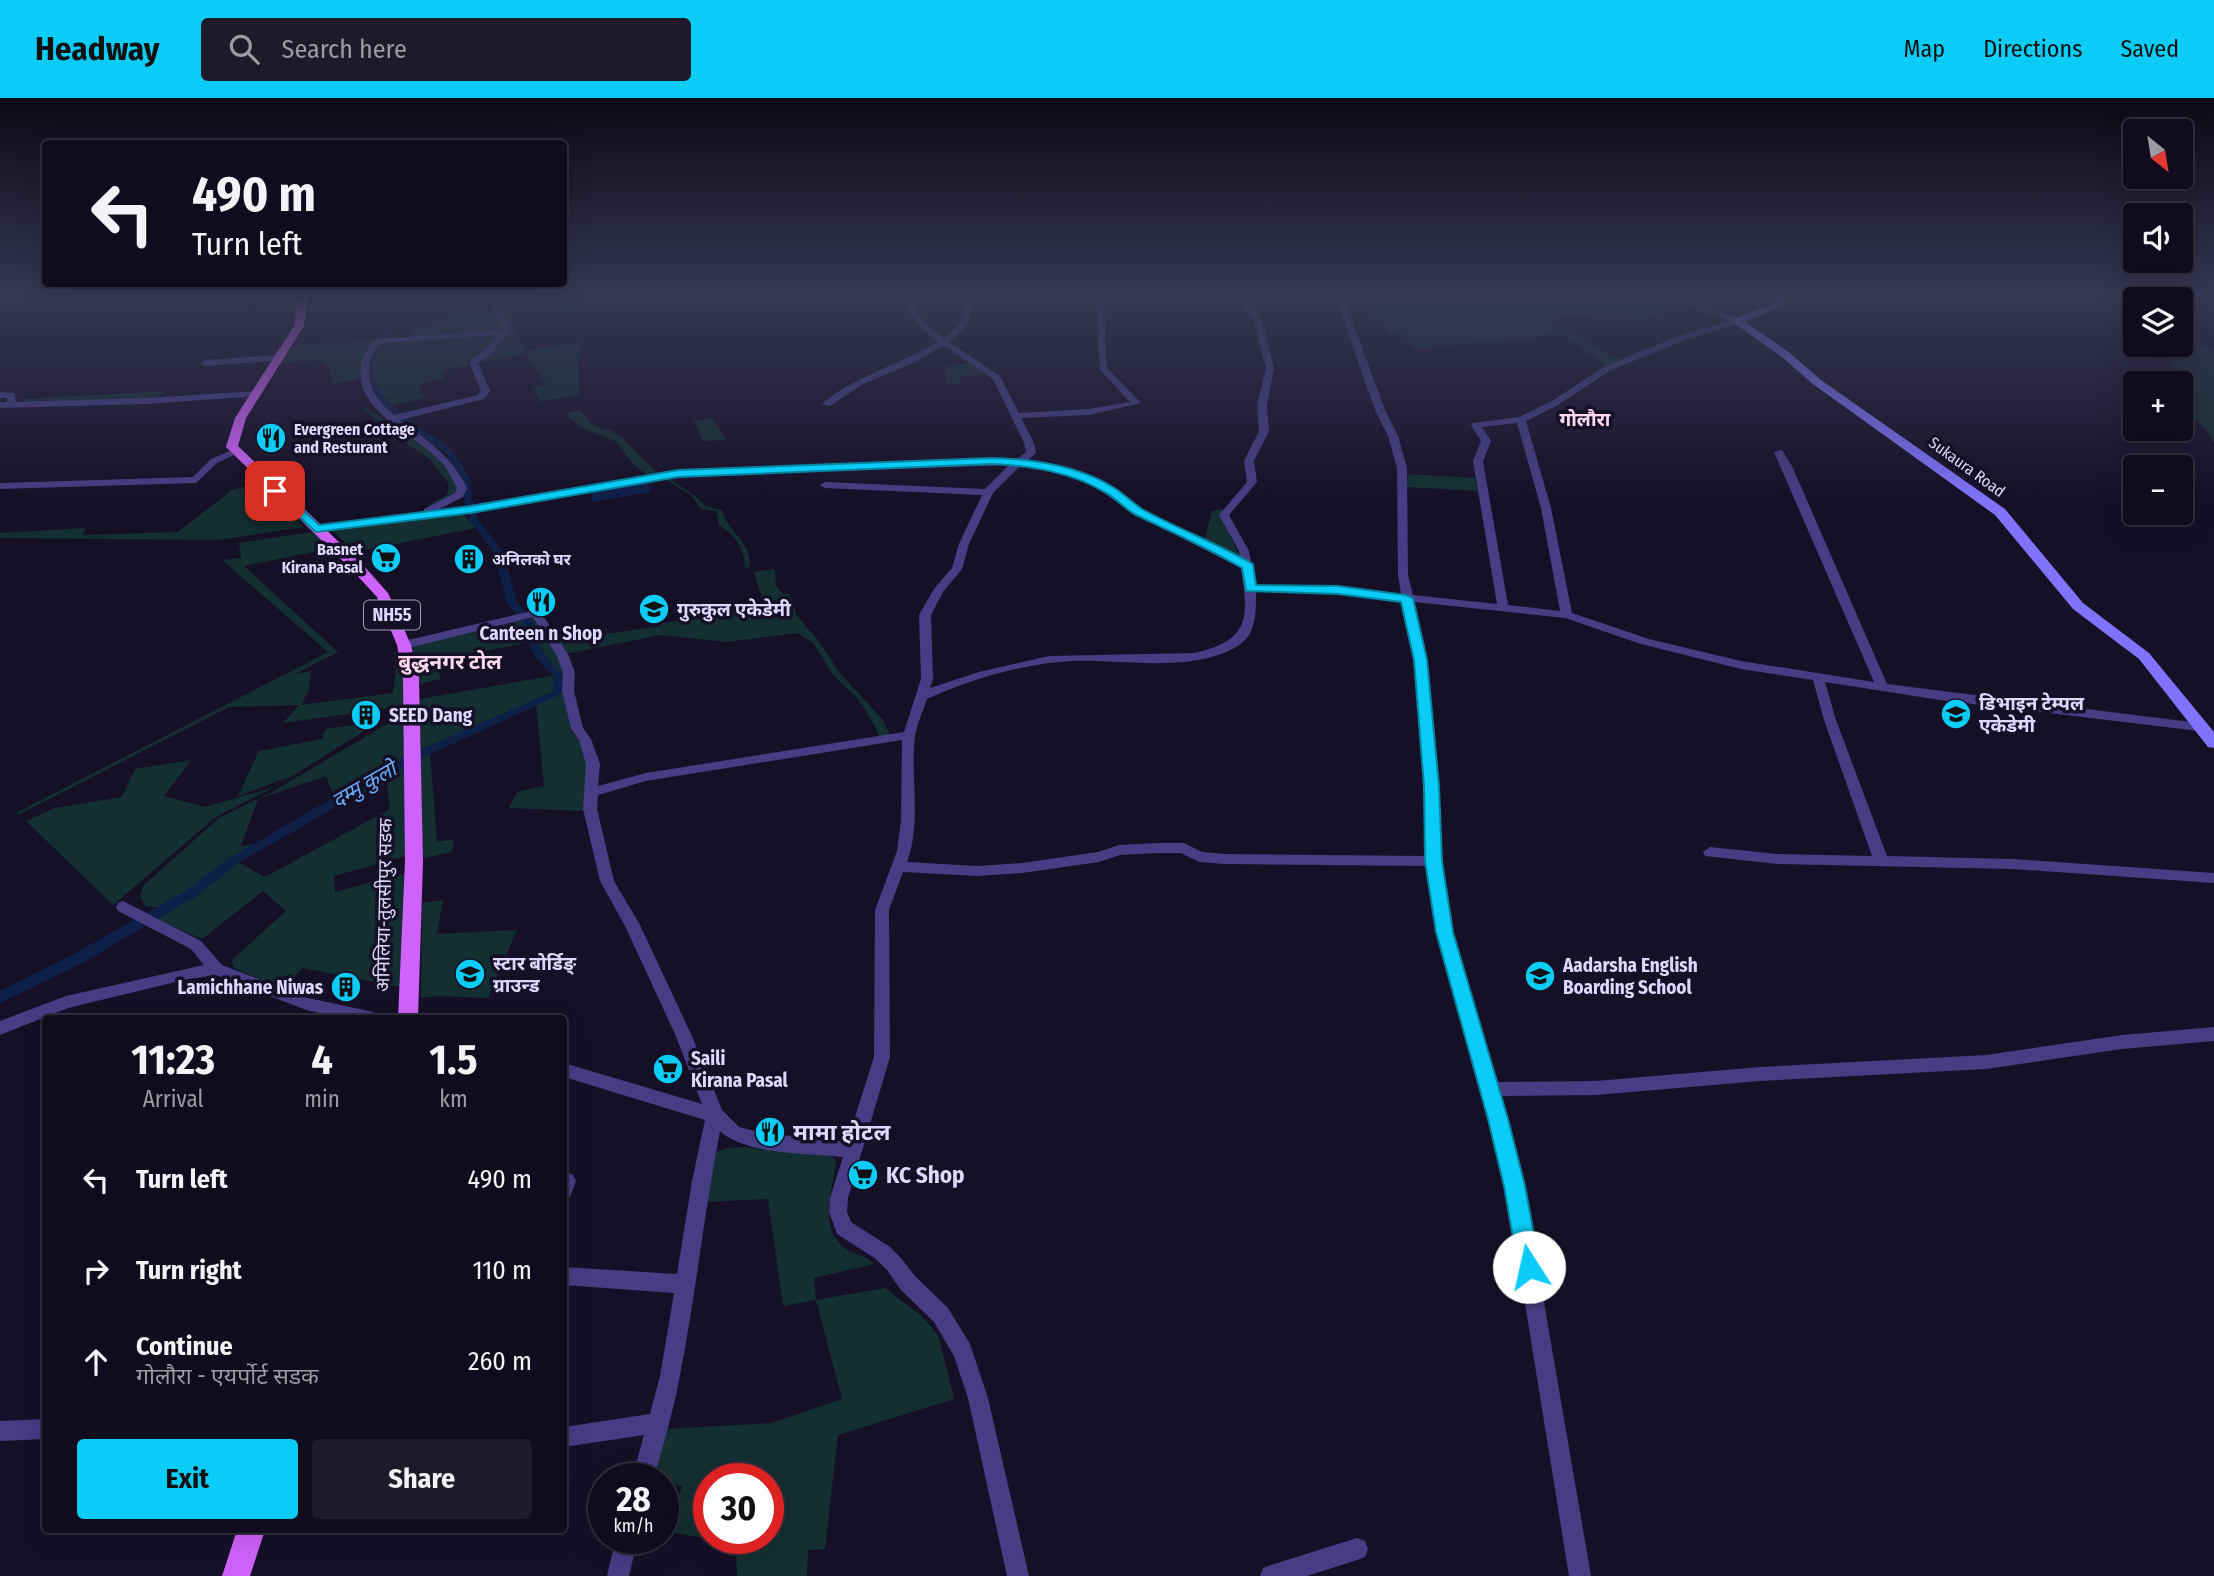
<!DOCTYPE html>
<meta charset="utf-8">
<style>
:root{--surface:#100c1d;--page:#1e1a2a;--text:#f1f3f6;--muted:#9c9ba4;--line:#302c3b;--accent:#0accf7}
body{margin:0;font-family:"Fira Sans Condensed","Noto Sans Devanagari",sans-serif;background:var(--page);color:var(--text);height:100vh;display:flex;flex-direction:column;font-size:26px;white-space:nowrap}
*{box-sizing:border-box;margin:0}
p{font-size:23px;color:var(--muted)}
.icon{flex:none;width:38px;height:38px;fill:none;stroke:currentColor;stroke-width:2;stroke-linecap:round;stroke-linejoin:round}
.map{position:relative;flex:1;overflow:hidden}
.panel{position:absolute;left:42px;top:917px;width:525px;height:518px;display:flex;flex-direction:column;background:var(--surface);border-radius:7px;box-shadow:0 7px 28px #0002,0 0 0 2px var(--line)}
.panel>*{flex:none}
.banner{position:absolute;left:42px;top:42px;width:525px;height:147px;border-radius:7px;box-shadow:0 7px 28px #0002,0 0 0 2px var(--line);background:#100c1d;color:var(--text);overflow:hidden}
.needle{width:46px;rotate:150deg}
.fabs{position:absolute;left:2123px;top:21px;display:grid;gap:14px}
.fabs a{display:grid;place-items:center;width:70px;height:70px;border-radius:7px;background:var(--surface);box-shadow:0 7px 28px #0002,0 0 0 2px var(--line);font-size:35px}
.speed{position:absolute;left:588px;top:1365px;display:flex;gap:14px;font-size:35px;font-weight:700;text-align:center}
.speed>*{display:grid;place-content:center;width:91px;height:91px;border-radius:50%;background:var(--surface);box-shadow:0 7px 28px #0002,0 0 0 2px var(--line);line-height:1}
.speed small{font-size:18px;font-weight:400}
.speed .limit{border:10px solid #d22;background:#fff;color:#111}
.pin{position:absolute;display:grid;place-items:center;width:60px;height:60px;color:#fff;margin:-30px;border-radius:14px;box-shadow:0 4px 10px #0006}
.me{position:absolute;width:77px;margin:-38px;rotate:350deg;stroke-linejoin:round;filter:drop-shadow(0 0 5px #0008)}
.turn{display:flex;align-items:center;gap:24px;height:147px;padding:0 35px;font-size:32px}
.turn .icon{width:91px;height:91px;stroke-width:2.5}
.turn b{display:block;font-size:49px;line-height:60px}
.eta{display:flex;justify-content:space-evenly;align-items:center;height:119px;text-align:center}
.eta b{font-size:42px;font-weight:700;line-height:49px}
.action{display:flex;gap:14px;margin-top:auto;padding:14px 35px}
.action a{flex:1;height:80px;border-radius:7px;background:var(--accent);color:#111;font-size:28px;font-weight:700;line-height:80px;text-align:center}
.action a+a{background:var(--page);color:var(--text)}
ul{padding:0;list-style:none}
li{display:flex;align-items:center;gap:21px;height:91px;padding:0 35px}
li div{flex:1}
li b{display:block;font-size:26px}
li em{font-style:normal}
header{display:flex;align-items:center;gap:42px;box-sizing:border-box;height:98px;padding:0 35px;background:var(--accent);color:#111}
header strong{font-size:33px}
nav{display:flex;gap:38px;margin-inline-start:auto;font-size:24px}
.search{width:490px;height:63px;background:var(--page);display:flex;align-items:center;gap:18px;box-sizing:border-box;padding:0 24px;border-radius:7px;color:var(--muted);font-size:26px}
.map>svg:first-child{display:block}
.green{fill:#142f31;fill-rule:evenodd}
.water{fill:#0e1f48}
.lines{fill:none;stroke-linecap:round;stroke-linejoin:round}
.canal{fill:#0e1f48;fill-rule:evenodd}
.street{fill:#463d84;fill-rule:evenodd}
.secondary{fill:#8072fa;fill-rule:evenodd}
.primary{fill:#ce62fa;fill-rule:evenodd}
.route{fill:#0accf7;stroke:#0685a1;stroke-width:2}
.labels{text-anchor:middle;dominant-baseline:central;stroke-width:7;stroke-linejoin:round;paint-order:stroke}
.far-poi-label{font-size:16px;font-weight:bold;fill:#dfd8fe;stroke:#161027;text-anchor:start}
.far-street-label{font-size:16px;fill:#dfd8fe;stroke:#161027}
.shield{fill:#161027;stroke:#a39cbe;stroke-width:2}
.shield-label{font-size:18px;font-weight:bold;fill:#dfd8fe}
.far-quarter-label{font-size:19px;font-weight:bold;fill:#fed9ee;stroke:#161027}
.poi-label{font-size:19px;font-weight:bold;fill:#dfd8fe;stroke:#161027;text-anchor:start}
.street-label{font-size:19px;fill:#dfd8fe;stroke:#161027}
.neighbourhood-label{font-size:21px;font-weight:bold;fill:#fed9ee;stroke:#161027}
.water-label{font-size:21px;font-style:italic;fill:#69abfa;stroke:#161027}
.near-poi-label{font-size:23px;font-weight:bold;fill:#dfd8fe;stroke:#161027;text-anchor:start}
</style>
<header>
<strong>Headway</strong>
<div class="search"><svg class="icon" aria-label="search" viewBox="0 0 24 24"><circle cx="10" cy="10" r="6"/><path d="M15 15l6 6"/></svg>Search here</div>
<nav><a>Map</a><a>Directions</a><a>Saved</a></nav>
</header>
<div class="map">
<svg width="2214" height="1478" viewBox="0 0 2214 1478">
<rect width="100%" height="100%" fill="#161027"/>
<g class="green">
<polygon points="1374,195 1652,195 1662,198 1658,201 1680,210 1638,222 1622,214 1544,221 1622,263 1607,268 1562,236 1415,251 1404,236 1391,236 1367,205 1382,204"/>
<polygon points="404,197 403,206 307,215 308,209"/>
<polygon points="597,204 595,212 504,217 501,210"/>
<polygon points="494,211 504,230 500,234 409,239 417,227 445,224 450,216"/>
<path d="M513 231 525 253 584 244 579 257V296L540 304 534 289 546 286 526 256 479 265 477 262C498 254 496 238 513 231Z"/>
<path d="M500 235 490 250 467 264 469 267 445 272 444 281 418 287 425 300 390 308C368 286 364 270 383 244Z"/>
<polygon points="381,241 372,246 357,282 332,286 330,269 319,262 282,265 293,248"/>
<polygon points="2181,243 2193,244 2214,253 2214,345 2204,329 2183,311 2186,289 2172,267 2185,253 2179,247"/>
<polygon points="969,265 986,277 961,278 960,286 945,286 945,268"/>
<polygon points="164,293 158,300 24,305 24,301"/>
<path d="M364 308C396 332 446 350 458 391L456 396 430 410 429 406 447 397 449 386 430 361 392 336 363 310Z"/>
<polygon points="580,312 594,328 612,333 623,341 658,376 568,392 647,377 634,367 615,343 583,330 569,320 568,314"/>
<polygon points="713,321 726,342 703,343 694,322"/>
<polygon points="1408,376 1475,380 1478,393 1407,389"/>
<path d="M661 379H667L695 398 705 408 722 412C728 436 751 441 750 469L745 470C745 450 735 438 719 427L716 413 701 411 691 397Z"/>
<polygon points="254,386 260,387 304,429 218,442 0,440 0,435 86,430 82,437 178,434 232,392"/>
<polygon points="1222,411 1224,425 1241,461 1197,440 1205,440 1212,413"/>
<polygon points="461,414 476,430 355,454 331,431"/>
<polygon points="312,434 333,450 244,468 338,554 295,576 311,573 309,592 301,607 393,595 396,571 394,555 401,553 408,608 391,616 391,610 283,625 299,607 229,609 18,717 16,715 328,554 222,462 241,460 239,445"/>
<polygon points="775,471 776,488 783,496 790,496 797,518 818,542 840,575 883,622 891,639 880,641 874,626 858,601 833,577 813,545 797,535 727,544 661,537 565,556 561,546 557,543 661,528 663,525 772,511 763,504 754,474"/>
<path d="M534 517 559 558 564 573 563 595 571 632 580 644 589 669 585 713 509 710 517 694 544 688 536 606 560 596C566 571 545 569 537 549 531 537 537 533 527 518Z"/>
<polygon points="523,519 531,531 530,544 434,563 441,581 420,586 412,548 484,529 490,542 497,540 492,527"/>
<polygon points="557,577 558,594 420,654 420,601"/>
<path d="M406 615 405 661 335 701 326 678 258 701 241 748 257 746C249 750 240 754 233 758 205 776 183 816 145 808L140 798 143 788 219 720 272 694Z"/>
<polygon points="380,623 292,678 238,698 259,653 322,641 326,631"/>
<polygon points="430,653 437,744 454,741 452,754 423,760 418,658"/>
<polygon points="191,662 164,698 205,709 274,689 216,719 113,807 26,723 55,710 122,699 135,671"/>
<polygon points="406,668 406,758 334,778 335,794 406,775 406,890 302,870 284,891 234,870 232,862 286,813 263,793 202,841 151,819 201,792 238,764 265,779 390,711 387,685 354,702 350,698"/>
<polygon points="443,802 437,836 517,832 488,900 438,898 421,900 422,805"/>
<path d="M742 1049 832 1058 836 1064C832 1094 817 1134 849 1153 859 1158 866 1157 874 1166L814 1180 816 1202 885 1190 923 1219 938 1237 954 1301 838 1337 825 1451 808 1452 807 1478H737L736 1446 671 1434 682 1388 663 1386V1381H650L664 1331 772 1325 842 1301 816 1202 783 1208 768 1101 704 1104 714 1055 727 1050ZM709 1381H768V1440H709Z"/>
</g>
<polygon class="water" points="647,383 651,394 593,404 591,393"/>
<g class="lines">
<polygon class="canal" points="405,195 411,195 405,212 375,258 371,281 392,307 421,331 450,349 470,380 472,401 479,423 503,453 517,504 538,531 540,545 544,556 563,577 564,595 415,663 237,766 197,798 84,864 0,905 0,893 74,856 187,792 229,760 407,657 554,593 553,578 534,557 529,545 528,531 507,504 493,453 470,423 464,401 462,380 444,353 415,335 386,311 363,281 367,258 399,212"/>
<g class="street">
<path d="M483 195H491L511 230 492 255 478 265 490 293 484 301 400 322C427 342 453 359 467 390L463 399 435 413 678 372 992 360 1016 362 1026 354 1024 345 993 281 943 247 918 263 863 286 830 308 822 306C853 278 902 266 938 244 923 233 904 215 904 195H912C912 214 929 230 944 240L959 226 968 195H976L967 227 949 244 1000 278 1019 315 1089 311 1130 304 1100 272 1096 200 1106 195H1118L1104 201 1106 263 1108 271 1141 305 1089 317 1021 320 1034 345 1036 355 1027 363 1072 372 1101 383 1141 411 1240 460 1239 453 1219 417 1247 384 1244 363 1259 333 1257 307 1266 270 1253 220 1240 206 1243 199 1253 195H1264L1249 202 1248 206 1261 219 1274 270 1267 307 1269 333 1254 363 1257 384 1229 417 1249 453 1255 487 1338 489 1401 496 1398 477 1397 370 1388 338 1375 312 1334 195H1342L1385 312 1398 338 1407 370 1408 477 1413 497 1497 506 1473 363 1481 343 1471 327 1473 325 1519 319 1552 303 1605 268 1684 236 1730 223 1651 195H1663L1741 221V225L1690 240 1611 272 1558 307 1526 323 1551 410 1572 515 1649 541 1741 563 1874 584 1774 354 1782 352 1792 368 1887 586 2199 625 2205 629 2199 633 1940 602 1825 584 1836 622 1887 758 2013 761 2214 775V785L2013 771 1777 766 1705 758 1703 754 1710 749 1777 756 1872 758 1824 622 1813 582 1741 571 1641 546 1565 520 1414 504 1427 562 1439 688 1441 763 1452 834 1494 984 1596 983 1760 969 1986 957 2122 937 2214 929V943L2122 951 1986 971 1760 983 1596 997 1498 998 1524 1088 1591 1478H1569L1506 1088 1436 834 1428 768 1225 766 1199 764 1181 755H1157L1120 757 1099 764 1022 775 977 778 903 774 889 812 890 959 848 1100 847 1114 851 1124 890 1149 901 1160 915 1178 948 1210 970 1246 988 1300 1029 1478H1007L968 1300 954 1258 934 1224 901 1192 887 1172 876 1161 837 1136 835 1130 829 1114 830 1100 843 1059C809 1055 745 1057 720 1033 704 1114 696 1196 680 1277 674 1312 663 1346 654 1381H632L644 1337 564 1349V1329L650 1316 660 1278 674 1195 564 1187V1169L677 1176 692 1083 705 1022 564 979V965L702 1006 675 936 625 828 600 783 583 711 586 666 579 642 571 631 562 593 563 575 557 558 533 519 404 551 398 547 404 543 536 512 540 513 569 558 575 575 574 593 583 630 591 641 600 666 598 688 646 675 904 634 921 581 919 517 934 491 952 470 959 446 982 397 825 390 820 387 825 384 985 391 1009 367 678 378 471 415 312 433V429L316 428 424 415V411L455 395 457 390C452 380 448 371 440 363 414 335 353 313 361 267 363 256 368 247 378 241L501 232 503 230ZM497 237 486 251 469 264 481 293 478 297 394 317C377 302 365 288 370 264 372 255 375 250 383 245ZM1517 325 1541 410 1560 513 1508 507 1483 363 1491 343 1482 329ZM1020 368 1065 376 1094 388 1133 415 1241 470C1249 520 1250 542 1195 555L1049 558 979 574 930 590 933 581 931 517 943 494 962 471 969 446 993 395ZM1256 493 1338 495 1403 502 1415 562 1425 688 1427 758 1225 756 1202 754 1184 745H1157L1119 747 1098 754 1022 765 977 768 907 764C922 724 910 680 915 638 917 626 923 613 927 601 971 581 1022 566 1071 563 1121 561 1196 576 1239 547 1257 536 1256 512 1256 493ZM902 642 901 723 897 753 875 812 874 959 847 1044 763 1035 739 1029 722 1012 691 936 640 827 614 783 597 711 598 697 646 683Z"/>
<polygon points="280,257 284,260 283,262 205,268 201,265 205,262"/>
<polygon points="256,293 259,294 259,298 146,306 0,310 0,304 7,304 7,300 0,300 0,294 15,295 16,304 146,300"/>
<polygon points="232,352 240,354 217,365 196,385 0,391 0,385 193,379 211,361"/>
<polygon points="123,803 201,843 222,867 308,900 369,913 375,915 377,920 342,920 306,912 216,877 188,881 68,910 0,937 0,923 66,898 204,867 191,851 118,813 116,809 118,805"/>
<polygon points="567,1075 573,1077 576,1083 570,1099 564,1101 564,1076"/>
<polygon points="46,1321 46,1341 0,1343 0,1323"/>
<polygon points="616,1440 638,1440 629,1478 607,1478"/>
<polygon points="1357,1440 1365,1443 1368,1451 1365,1459 1357,1462 1307,1478 1260,1478 1263,1470 1271,1467"/>
</g>
<polygon class="secondary" points="1774,195 1784,195 1784,207 1745,224 1790,255 1821,282 2005,411 2083,505 2149,555 2214,634 2214,650 2208,649 2139,561 2073,511 1995,417 1813,286 1782,259 1734,225 1734,221 1776,204"/>
<g class="primary">
<polygon points="299,195 309,195 304,228 246,320 238,348 363,467 388,495 411,547 419,580 423,764 418,920 398,920 405,764 403,580 397,547 377,499 353,473 226,349 235,320 294,228"/>
<polygon points="237,1432 265,1432 250,1478 222,1478"/>
</g>
</g>
<linearGradient id="sky" x2="0" y2="1"><stop stop-color="#0c0915"/><stop offset="0.49" stop-color="#363752"/><stop offset="1" stop-color="#363752" stop-opacity="0"/></linearGradient>
<rect width="2214" height="402" fill="url(#sky)"/>
<path class="route" d="M992 360C1033 361 1081 368 1116 391 1125 397 1133 405 1142 411 1178 431 1217 445 1253 466L1256 487 1338 488 1406 497 1413 500 1427 562 1439 688 1442 763 1453 834 1508 1021 1525 1088 1540 1169 1536 1177 1529 1180 1521 1177 1518 1169 1504 1088 1488 1021 1436 834 1425 763 1424 688 1414 562 1401 504 1338 496 1246 493 1242 470C1208 450 1172 434 1136 417 1125 411 1117 401 1106 395 1072 374 1031 368 992 366L678 379 471 415 316 434 270 393 279 390 319 427 471 408 678 372Z"/>
<defs>
<g id="restaurant-disc" transform="scale(1.575)"><circle r="9.5" fill="#0accf7" stroke="#161027"/><path d="M-5-6h1v4h1v-4h1v4h1v-4h1v5L-1.5 .5V6h-2V.5L-5-1ZM5-6V6H3V1.5H1.5Q1.5-4 5-6Z" fill="#111"/></g>
<g id="supermarket-disc" transform="scale(1.575)"><circle r="9.5" fill="#0accf7" stroke="#161027"/><path d="M-6-5.5h2.5l.6 2H6L4.5 2H-2.5L-4.4-4H-6ZM-1.5 3.2a1.3 1.3 0 1 0 .1 0ZM3 3.2a1.3 1.3 0 1 0 .1 0Z" fill="#111"/></g>
<g id="building-disc" transform="scale(1.575)"><circle r="9.5" fill="#0accf7" stroke="#161027"/><path d="M-4-6H4V6H1V3H-1V6H-4ZM-2.5-4.3h1.7v1.8h-1.7ZM.8-4.3h1.7v1.8H.8ZM-2.5-1h1.7V.8h-1.7ZM.8-1h1.7V.8H.8Z" fill="#111"/></g>
<g id="school-disc" transform="scale(1.575)"><circle r="9.5" fill="#0accf7" stroke="#161027"/><path d="M0-5L7-2L0 1L-7-2ZM-4 1L0 2.5L4 1V4Q0 6-4 4Z" fill="#111"/></g>
<g id="university-disc" transform="scale(1.575)"><circle r="9.5" fill="#0accf7" stroke="#161027"/><path d="M0-5L7-2L0 1L-7-2ZM-4 1L0 2.5L4 1V4Q0 6-4 4Z" fill="#111"/></g>
</defs>
<g fill-rule="evenodd">
<use href="#restaurant-disc" x="271" y="340"/>
<use href="#supermarket-disc" x="386" y="460"/>
<use href="#building-disc" x="469" y="461"/>
<use href="#restaurant-disc" x="541" y="504"/>
<use href="#school-disc" x="654" y="511"/>
<use href="#school-disc" x="1956" y="616"/>
<use href="#building-disc" x="366" y="617"/>
<use href="#university-disc" x="470" y="876"/>
<use href="#school-disc" x="1540" y="878"/>
<use href="#building-disc" x="346" y="889"/>
<use href="#supermarket-disc" x="668" y="971"/>
<use href="#restaurant-disc" x="770" y="1034"/>
<use href="#supermarket-disc" x="863" y="1077"/>
</g>
<g class="labels">
<g class="far-poi-label">
<text x="294" y="331">Evergreen Cottage<tspan x="294" dy="18">and Resturant</tspan></text>
<text x="363" y="451" text-anchor="end">Basnet<tspan x="363" dy="18">Kirana Pasal</tspan></text>
<text x="492" y="461">अनिलको घर</text>
</g>
<g class="far-street-label">
<text transform="translate(1967 369) rotate(36)">Sukaura Road</text>
</g>
<rect class="shield" x="364" y="502.5" width="56" height="29" rx="5"/>
<g class="shield-label">
<text x="392" y="517">NH55</text>
</g>
<g class="far-quarter-label">
<text x="1585" y="321">गोलौरा</text>
</g>
<g class="poi-label">
<text x="677" y="511">गुरुकुल एकेडेमी</text>
<text x="541" y="535" text-anchor="middle">Canteen n Shop</text>
<text x="1979" y="605">डिभाइन टेम्पल<tspan x="1979" dy="22">एकेडेमी</tspan></text>
<text x="389" y="617">SEED Dang</text>
<text x="493" y="865">स्टार बोर्डिङ्<tspan x="493" dy="22">ग्राउन्ड</tspan></text>
<text x="1563" y="867">Aadarsha English<tspan x="1563" dy="22">Boarding School</tspan></text>
<text x="323" y="889" text-anchor="end">Lamichhane Niwas</text>
<text x="691" y="960">Saili<tspan x="691" dy="22">Kirana Pasal</tspan></text>
</g>
<g class="street-label">
<text transform="translate(384 807) rotate(-89)">अमिलिया-तुलसीपुर सडक</text>
</g>
<g class="neighbourhood-label">
<text x="450" y="564">बुद्धनगर टोल</text>
</g>
<g class="water-label">
<text transform="translate(364 687) rotate(-30)">दम्मु कुलो</text>
</g>
<g class="near-poi-label">
<text x="793" y="1034">मामा होटल</text>
<text x="886" y="1077">KC Shop</text>
</g>
</g>
</svg>
<div class="fabs">
<a><svg class="needle" viewBox="-14 -14 28 28"><path d="M0-13l5 13h-10z" fill="#e53935"/><path d="M0 13l5-13h-10z" fill="#9c9ba4"/></svg></a>
<a><svg class="icon" aria-label="sound" viewBox="0 0 24 24"><path d="M4 9h4l5-4v14l-5-4H4zM17 9q2 3 0 6"/></svg></a>
<a><svg class="icon" aria-label="layers" viewBox="0 0 24 24"><path d="M12 4l9 5-9 5-9-5zM3 14l9 5 9-5"/></svg></a>
<a>+</a>
<a>−</a>
</div>
<div class="speed"><div>28<small>km/h</small></div><div class="limit">30</div></div>
<div class="pin" style="left:275px;top:393px;background:#d93025"><svg class="icon" aria-label="arrive" viewBox="0 0 24 24"><path d="M6 21V4h12l-3 4 3 4H6"/></svg></div>
<svg class="me" style="left:1529px;top:1169px" viewBox="-20 -20 40 40"><circle r="19" fill="#fff"/><path d="M0-13L10 11 0 6-10 11z" fill="#0accf7"/></svg>
<div class="banner">
<div class="turn"><svg class="icon" aria-label="left" viewBox="0 0 24 24"><path d="M17 20v-9H6M10 6l-5 5 5 5"/></svg><div><b>490 m</b>Turn left</div></div>
</div>
<section class="panel">
<div class="eta">
<div><b>11:23</b><p>Arrival</p></div>
<div><b>4</b><p>min</p></div>
<div><b>1.5</b><p>km</p></div>
</div>
<ul>
<li><svg class="icon" aria-label="left" viewBox="0 0 24 24"><path d="M17 20v-9H6M10 6l-5 5 5 5"/></svg><div><b>Turn left</b></div><em>490 m</em></li>
<li><svg class="icon" aria-label="right" viewBox="0 0 24 24"><path d="M7 20v-9h11M14 6l5 5-5 5"/></svg><div><b>Turn right</b></div><em>110 m</em></li>
<li><svg class="icon" aria-label="ahead" viewBox="0 0 24 24"><path d="M12 20V5M6 11l6-6 6 6"/></svg><div><b>Continue</b><p>गोलौरा - एयर्पोर्ट सडक</p></div><em>260 m</em></li>
</ul>
<div class="action"><a>Exit</a><a>Share</a></div>
</section>
</div>
